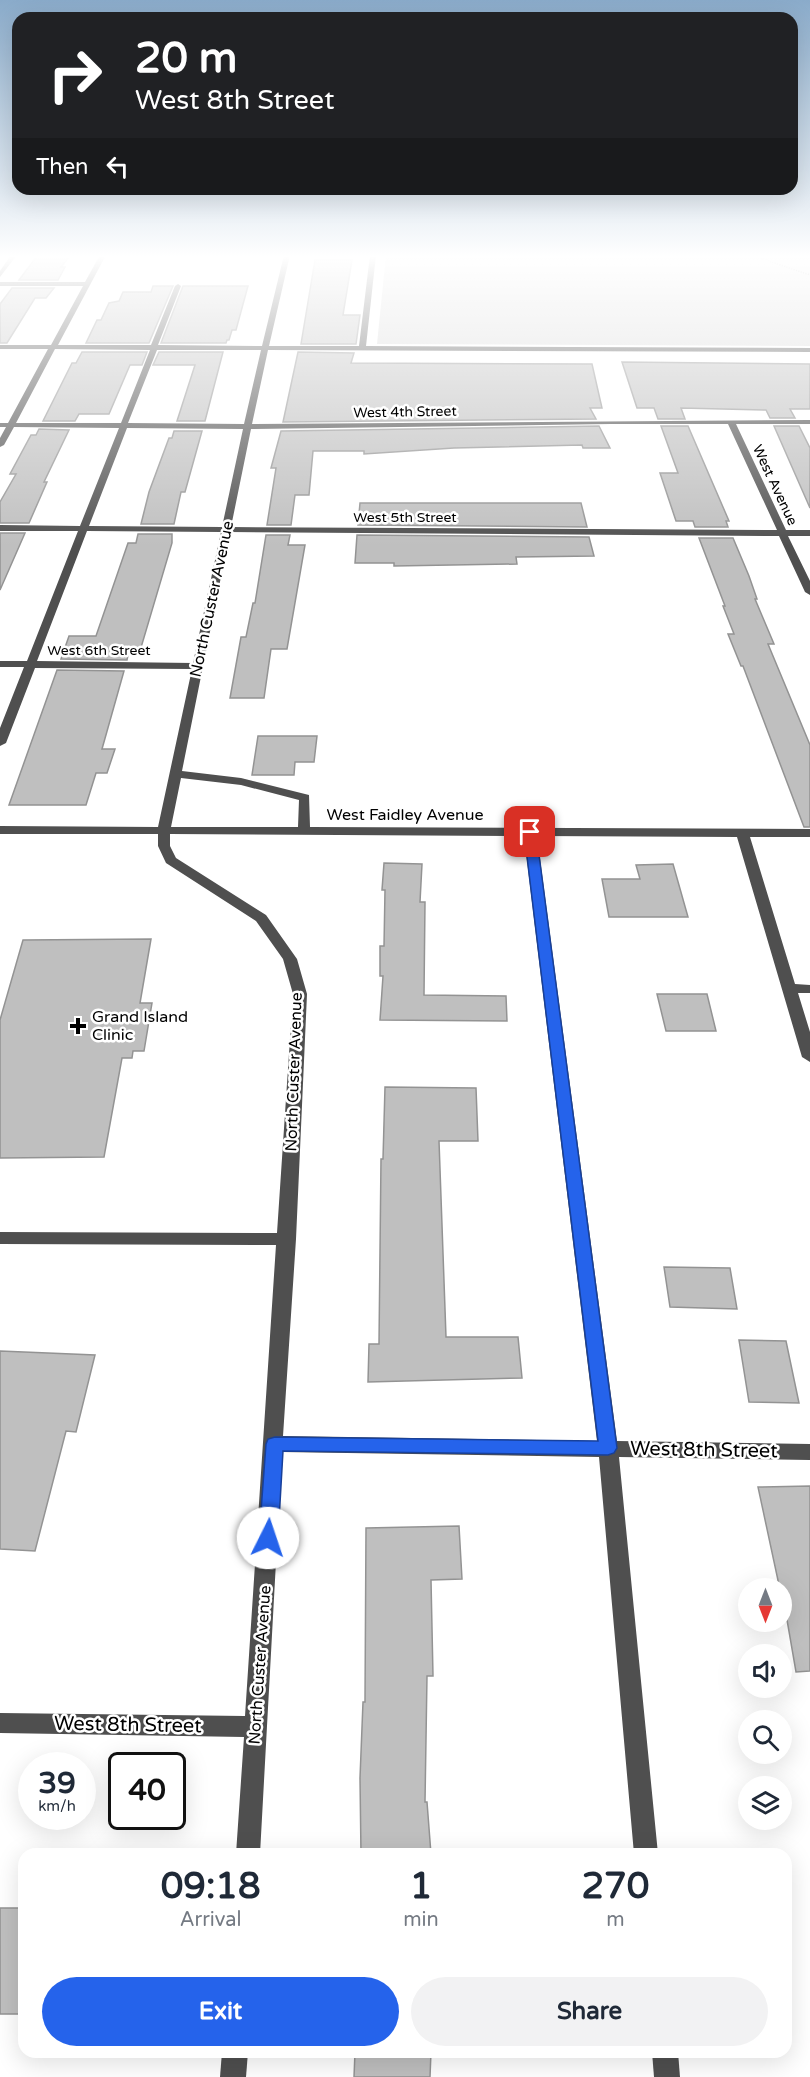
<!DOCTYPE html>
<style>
:root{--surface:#fff;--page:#f2f2f3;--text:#1f2937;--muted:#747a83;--accent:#2563eb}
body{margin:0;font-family:"Varela Round",sans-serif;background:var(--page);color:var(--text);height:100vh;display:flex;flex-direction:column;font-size:22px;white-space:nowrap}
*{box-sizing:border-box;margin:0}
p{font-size:20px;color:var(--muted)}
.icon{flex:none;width:33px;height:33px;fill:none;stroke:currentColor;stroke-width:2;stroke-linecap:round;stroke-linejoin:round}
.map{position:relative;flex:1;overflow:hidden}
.drawer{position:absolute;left:18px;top:1848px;width:774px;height:210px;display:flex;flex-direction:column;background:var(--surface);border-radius:18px;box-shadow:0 6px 24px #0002}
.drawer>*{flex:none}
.hud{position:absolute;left:12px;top:12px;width:786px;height:183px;border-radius:18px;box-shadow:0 6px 24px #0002;background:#202124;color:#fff;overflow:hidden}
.needle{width:39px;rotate:180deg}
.controls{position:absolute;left:738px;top:1578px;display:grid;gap:12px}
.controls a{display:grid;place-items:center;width:54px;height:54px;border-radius:50%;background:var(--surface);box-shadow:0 6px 24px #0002;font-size:30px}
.speed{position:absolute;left:18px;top:1752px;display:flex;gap:12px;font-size:30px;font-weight:700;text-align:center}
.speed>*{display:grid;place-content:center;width:78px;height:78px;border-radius:50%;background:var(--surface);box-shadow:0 6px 24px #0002;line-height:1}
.speed small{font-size:15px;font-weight:400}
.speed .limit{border:3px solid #111;border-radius:9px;background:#fff;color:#111}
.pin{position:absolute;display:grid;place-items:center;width:51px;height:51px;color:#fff;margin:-26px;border-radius:12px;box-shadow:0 3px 9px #0006}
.me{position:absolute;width:66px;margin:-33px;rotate:4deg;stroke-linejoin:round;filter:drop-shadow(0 0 4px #0008)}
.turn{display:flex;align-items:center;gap:21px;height:126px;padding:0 24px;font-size:27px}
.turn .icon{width:78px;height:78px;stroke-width:2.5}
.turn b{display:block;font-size:42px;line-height:51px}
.then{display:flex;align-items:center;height:57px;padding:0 24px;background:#0003;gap:12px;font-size:22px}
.eta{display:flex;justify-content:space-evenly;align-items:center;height:102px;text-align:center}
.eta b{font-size:36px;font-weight:700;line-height:42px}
.button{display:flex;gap:12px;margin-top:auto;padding:12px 24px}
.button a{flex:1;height:69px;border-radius:36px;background:var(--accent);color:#fff;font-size:24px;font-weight:700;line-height:69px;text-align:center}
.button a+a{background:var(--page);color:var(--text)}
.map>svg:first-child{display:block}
.green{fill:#d6d6d6}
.building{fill:#bfbfbf;stroke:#939393;stroke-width:1.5}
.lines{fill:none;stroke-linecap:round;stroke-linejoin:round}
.path{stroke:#717171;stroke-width:1.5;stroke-dasharray:1 1.5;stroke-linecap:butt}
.minor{fill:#4f4f4f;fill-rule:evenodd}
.route{fill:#2563eb;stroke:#184099;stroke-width:1.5}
.poi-dot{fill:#000;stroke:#fff;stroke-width:2}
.labels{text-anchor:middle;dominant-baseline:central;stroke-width:5;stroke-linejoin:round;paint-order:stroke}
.far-street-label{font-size:14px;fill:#000;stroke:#fff}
.street-label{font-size:16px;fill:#000;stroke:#fff}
.poi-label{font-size:16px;fill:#000;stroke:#fff;text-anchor:start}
.near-street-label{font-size:20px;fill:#000;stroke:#fff}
</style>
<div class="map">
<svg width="810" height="2077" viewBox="0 0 810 2077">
<rect width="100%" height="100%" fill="#fff"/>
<polygon class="green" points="386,255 810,255 810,346 377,344"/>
<g class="building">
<polygon points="37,256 70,256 61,267 65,267 58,280 19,280"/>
<polygon points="315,260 352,260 343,315 360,315 356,344 301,344"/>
<polygon points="153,286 173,286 149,343 86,343 97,320 101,320 109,303 119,301 123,292 151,292"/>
<polygon points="183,286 248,286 236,330 232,330 229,340 227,340 226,343 161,343"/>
<polygon points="12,288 54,288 46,298 35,298 7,343 0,343 0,304"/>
<polygon points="82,352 147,352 142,365 130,365 109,414 79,414 75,421 43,421 72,363 76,363"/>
<polygon points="159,352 223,352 205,421 177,421 195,365 153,365"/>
<polygon points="298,352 354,353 351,363 592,364 602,408 590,408 596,419 283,422"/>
<polygon points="622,362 810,364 810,409 790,409 795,418 770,418 766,410 681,408 685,419 658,419 654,408 637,408"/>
<polygon points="599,426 610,448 583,448 582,445 454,448 364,454 364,451 313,451 309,495 295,495 291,525 267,525 276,468 271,468 281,431"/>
<polygon points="661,426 688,426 729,521 726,521 728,527 695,527 693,521 676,521 660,473 678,473"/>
<polygon points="774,426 799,426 810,448 810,508"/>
<polygon points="39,429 69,430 44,482 47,482 29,523 0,523 0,502 16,474 10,474 31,435 36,435"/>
<polygon points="174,431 202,431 185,492 181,492 174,524 141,524 149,492 169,438 172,438"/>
<polygon points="360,503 581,503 587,527 358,525"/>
<polygon points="0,533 25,533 0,590"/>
<polygon points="138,534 172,534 172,543 140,651 129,650 127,660 61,659 69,636 96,636 128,543 136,543"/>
<polygon points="266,535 290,535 288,545 305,545 287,649 271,649 264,698 230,698 241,637 246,637 253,603 255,603"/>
<polygon points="357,535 589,537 594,556 516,557 517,564 394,566 394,563 355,563"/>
<polygon points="699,538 733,538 749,576 757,599 755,599 774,644 768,644 810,745 810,827 804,827 743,666 741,666 728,634 734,634 723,606 725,606"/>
<polygon points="57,670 124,671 102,749 115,749 107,773 96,773 86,805 9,805"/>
<polygon points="258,736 317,736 314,762 295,762 294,775 252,775"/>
<polygon points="384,863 422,864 420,902 425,902 424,995 506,996 507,1021 380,1020 383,976 380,976 380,946 384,946 385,890 382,890"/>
<polygon points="673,864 688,917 609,917 602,879 640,879 636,865"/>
<polygon points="151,939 140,1003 152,1003 144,1051 133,1051 132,1058 122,1058 104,1157 0,1158 0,1020 23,940"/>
<polygon points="657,994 707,994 716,1031 666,1031"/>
<polygon points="385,1087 476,1088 478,1141 439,1141 446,1337 518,1337 522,1378 368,1382 369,1344 379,1344 381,1159 383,1159"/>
<polygon points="664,1267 730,1268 737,1309 670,1307"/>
<polygon points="739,1340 786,1341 799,1403 749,1402"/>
<polygon points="0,1351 95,1355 76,1432 66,1431 35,1551 0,1549"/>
<polygon points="810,1486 810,1671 796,1672 781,1585 779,1585 758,1487"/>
<polygon points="459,1526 462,1579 431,1580 433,1676 427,1676 425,1802 427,1802 431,1854 361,1854 360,1778 363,1702 365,1702 366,1528"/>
<rect x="0" y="1908" width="24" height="106"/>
<polygon points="355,2052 431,2052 430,2077 354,2077"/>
</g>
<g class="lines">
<polyline class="path" points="751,255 810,275"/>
<g class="minor">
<polygon points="11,255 17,255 0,277 0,271"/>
<path d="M100 255H106L58 345H151L175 286 178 284 181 286 158 345 262 346 284 255H290L269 346H359L370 255H376L366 346 810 348V352L268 350 252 424 810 420V424H736L786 530H810V536H788L810 581V595L805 592 779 536 230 532 182 771 241 778 309 795 310 827 810 829V837H750L795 984 810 985V993H798L810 1032V1062L802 1057 737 837 537 836 617 1441 810 1444V1460L619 1457 658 1854H634L599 1457 282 1452 260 1854H236L244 1737 0 1733V1713L245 1716 276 1245 0 1244V1232L277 1233 293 994 283 959 256 921 166 863 158 846V834H0V826L158 827 192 669 35 668 6 743 0 746V728L24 667H0V661H27L78 531H0V525L80 526 119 428 14 427 4 445 0 447V438L6 427H0V423H8L48 349H0V345H51L83 286H0V282H85ZM55 349 150 350 121 423H16ZM157 350H261L244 424 128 423ZM610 424H728L777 530 231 527 251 429ZM127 428 243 429 222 527 89 526ZM87 531 221 532 193 663 37 661ZM181 778 241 785 299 800 298 827H171ZM170 834 524 836 597 1441 283 1436 296 1239 307 994 297 959 266 915 176 858 170 846Z"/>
<polygon points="222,2052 248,2052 246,2077 220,2077"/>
<polygon points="652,2052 678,2052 680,2077 654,2077"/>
</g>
</g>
<linearGradient id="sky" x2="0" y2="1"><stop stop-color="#8aabca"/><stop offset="0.47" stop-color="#fff"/><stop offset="1" stop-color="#fff" stop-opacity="0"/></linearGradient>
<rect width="810" height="546" fill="url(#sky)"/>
<polygon class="route" points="530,828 536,832 617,1448 614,1453 608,1455 283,1451 278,1538 275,1544 268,1546 262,1544 259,1538 266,1444 268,1439 275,1437 598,1441 524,832"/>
<path class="poi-dot" d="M75 1017h6v6h6v6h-6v6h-6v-6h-6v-6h6z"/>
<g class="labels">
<g class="far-street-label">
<text transform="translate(405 412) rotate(-1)">West 4th Street</text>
<text transform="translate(775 485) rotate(65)">West Avenue</text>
<text x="405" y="517">West 5th Street</text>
<text x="99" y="650">West 6th Street</text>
</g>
<g class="street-label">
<text transform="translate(212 599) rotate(-78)">North Custer Avenue</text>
<text x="405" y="815">West Faidley Avenue</text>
<text transform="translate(294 1072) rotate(-88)">North Custer Avenue</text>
<text transform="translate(260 1665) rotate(-86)">North Custer Avenue</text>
</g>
<g class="poi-label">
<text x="92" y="1017">Grand Island<tspan x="92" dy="18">Clinic</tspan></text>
</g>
<g class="near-street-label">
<text transform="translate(704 1450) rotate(1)">West 8th Street</text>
<text transform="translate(128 1725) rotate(1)">West 8th Street</text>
</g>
</g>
</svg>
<div class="controls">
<a><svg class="needle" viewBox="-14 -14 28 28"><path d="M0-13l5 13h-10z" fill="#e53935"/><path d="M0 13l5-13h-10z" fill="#747a83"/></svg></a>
<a><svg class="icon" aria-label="sound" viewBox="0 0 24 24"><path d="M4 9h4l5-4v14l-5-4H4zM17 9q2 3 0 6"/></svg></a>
<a><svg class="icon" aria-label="search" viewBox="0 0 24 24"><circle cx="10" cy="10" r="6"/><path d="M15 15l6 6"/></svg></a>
<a><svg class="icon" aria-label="layers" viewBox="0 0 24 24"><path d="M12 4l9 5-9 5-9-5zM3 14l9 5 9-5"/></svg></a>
</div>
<div class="speed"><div>39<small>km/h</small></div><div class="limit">40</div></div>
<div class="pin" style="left:530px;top:832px;background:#d93025"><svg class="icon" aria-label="arrive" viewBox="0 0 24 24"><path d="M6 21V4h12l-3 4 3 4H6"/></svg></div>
<svg class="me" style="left:268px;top:1538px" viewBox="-20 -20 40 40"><circle r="19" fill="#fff"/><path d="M0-13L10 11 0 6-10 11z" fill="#2563eb"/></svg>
<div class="hud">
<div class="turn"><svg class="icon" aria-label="right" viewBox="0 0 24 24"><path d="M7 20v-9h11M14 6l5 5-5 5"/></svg><div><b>20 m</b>West 8th Street</div></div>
<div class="then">Then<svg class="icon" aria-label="left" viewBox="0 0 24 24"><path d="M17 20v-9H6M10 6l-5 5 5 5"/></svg></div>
</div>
<section class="drawer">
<div class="eta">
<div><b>09:18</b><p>Arrival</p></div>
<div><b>1</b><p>min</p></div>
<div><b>270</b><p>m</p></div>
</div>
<div class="button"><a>Exit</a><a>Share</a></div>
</section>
</div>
